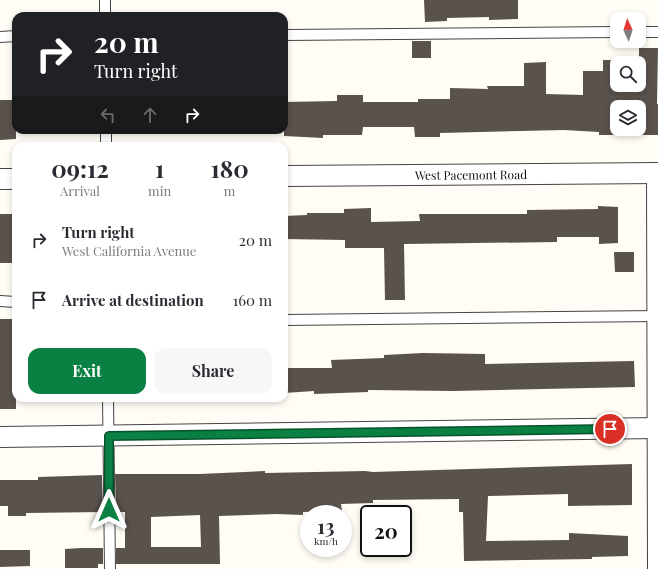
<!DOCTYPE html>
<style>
:root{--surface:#fff;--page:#f7f7f7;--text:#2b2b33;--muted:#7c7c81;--accent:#0b8043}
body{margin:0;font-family:"Playfair Display",serif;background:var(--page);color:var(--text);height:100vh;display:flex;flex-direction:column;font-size:15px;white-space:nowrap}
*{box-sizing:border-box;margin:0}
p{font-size:13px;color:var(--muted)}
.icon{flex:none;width:22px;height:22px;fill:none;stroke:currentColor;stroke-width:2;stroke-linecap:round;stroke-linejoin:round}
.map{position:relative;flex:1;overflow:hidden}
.sheet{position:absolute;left:12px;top:142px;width:276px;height:260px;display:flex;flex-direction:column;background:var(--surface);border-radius:12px;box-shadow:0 2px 6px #0003}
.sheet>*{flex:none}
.guide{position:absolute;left:12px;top:12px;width:276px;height:122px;border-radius:12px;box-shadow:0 2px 6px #0003;background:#202124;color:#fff;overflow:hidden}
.needle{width:26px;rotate:356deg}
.buttons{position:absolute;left:610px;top:12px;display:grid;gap:8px}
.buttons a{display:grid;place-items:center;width:36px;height:36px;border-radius:8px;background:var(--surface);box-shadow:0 2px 6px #0003;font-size:20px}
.speed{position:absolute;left:300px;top:505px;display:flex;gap:8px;font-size:20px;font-weight:700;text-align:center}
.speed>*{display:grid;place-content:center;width:52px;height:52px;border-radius:50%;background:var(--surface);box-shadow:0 2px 6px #0003;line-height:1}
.speed small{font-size:10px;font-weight:400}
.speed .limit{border:2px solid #111;border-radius:6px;background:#fff;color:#111}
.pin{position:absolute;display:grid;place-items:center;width:34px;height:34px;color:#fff;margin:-17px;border:2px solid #fff;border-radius:50%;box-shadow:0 1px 4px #0007}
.me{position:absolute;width:44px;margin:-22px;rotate:0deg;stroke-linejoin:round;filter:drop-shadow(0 0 3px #0008)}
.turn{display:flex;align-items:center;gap:14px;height:84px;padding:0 16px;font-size:18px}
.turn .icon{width:52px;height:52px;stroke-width:2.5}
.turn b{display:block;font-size:28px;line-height:34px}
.lanes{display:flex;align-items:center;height:38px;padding:0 16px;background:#0003;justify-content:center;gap:20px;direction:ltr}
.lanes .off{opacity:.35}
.eta{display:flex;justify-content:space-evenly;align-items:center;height:68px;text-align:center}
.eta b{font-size:24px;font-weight:700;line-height:28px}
.action{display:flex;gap:8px;margin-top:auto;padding:8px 16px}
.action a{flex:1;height:46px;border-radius:12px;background:var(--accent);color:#fff;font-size:16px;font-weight:700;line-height:46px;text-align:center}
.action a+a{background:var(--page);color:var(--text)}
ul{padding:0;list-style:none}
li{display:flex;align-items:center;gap:12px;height:60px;padding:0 16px}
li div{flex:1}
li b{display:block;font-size:15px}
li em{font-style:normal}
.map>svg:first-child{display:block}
.building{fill:#5a524d;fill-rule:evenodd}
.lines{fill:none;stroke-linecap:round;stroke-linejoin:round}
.service-casing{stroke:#444;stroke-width:12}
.minor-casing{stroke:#444;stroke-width:22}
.service{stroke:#fff;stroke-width:10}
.minor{stroke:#fff;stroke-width:20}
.route-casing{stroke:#07532c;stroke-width:10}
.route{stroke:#0b8043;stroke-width:7}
.labels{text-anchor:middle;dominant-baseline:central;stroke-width:4;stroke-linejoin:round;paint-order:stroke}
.street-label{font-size:12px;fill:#111;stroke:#fff}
</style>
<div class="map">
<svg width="658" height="569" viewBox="0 0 658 569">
<rect width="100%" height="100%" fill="#fffdf5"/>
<g class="building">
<polygon points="424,0 518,0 518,19 489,20 489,17 447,18 447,21 425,22"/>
<rect x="412" y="41" width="19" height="17"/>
<path d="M639 48H658L657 104H658V135H599V132L564 130 440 133V137H415L414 127H363L362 135H323V138L284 136V102L337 101V95H363V102H418V99H450V88L488 89 487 86H524V63L546 62V94L583 95V71H603V60H639ZM617 63H639V85H617ZM617 107H639V129H617Z"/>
<polygon points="0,100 16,100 16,139 0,140"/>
<polygon points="598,206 618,207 618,243 599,244 599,237 557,237 557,242 404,244 405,300 385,300 384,248 345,248 345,240 284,239 284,216 307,215 307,213 344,213 344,209 371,208 371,222 420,221 419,214 527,214 527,210 598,209"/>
<rect x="0" y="214" width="16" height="49"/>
<polygon points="614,252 634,252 634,272 615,272"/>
<rect x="0" y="319" width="16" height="90"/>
<polygon points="423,353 485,354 485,364 634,361 635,387 453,391 368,390 368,392 314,394 314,391 284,393 284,368 332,368 331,360 384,358 384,355"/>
<path d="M632 464V505L568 506V494L488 496 486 541 569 540V533L628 536V556L592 557V559L464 561 463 512H459V499L373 500V503L341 504 342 511 303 512V515L277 514 219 516 220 564H116V548H125V512H116L115 474H200L265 471V473L365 471 373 472ZM200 515 201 547H151V517Z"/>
<polygon points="102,475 103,512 26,513 26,516 8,516 8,506 0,506 0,480 38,480 38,477"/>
<polygon points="81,548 103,548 103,564 98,564 98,568 65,568 65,549"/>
<polygon points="0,550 30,550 30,566 0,567"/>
</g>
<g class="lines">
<g class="service-casing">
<g id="service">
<polyline points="105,0 105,16"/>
<polyline points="639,32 658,32"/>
<polyline points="284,35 617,32"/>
<polyline points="0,37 16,36"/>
<polyline points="106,130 106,146"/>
<polyline points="0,301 16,302"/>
<polyline points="284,320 658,316"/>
<polyline points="108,398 110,569"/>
</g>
</g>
<g class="minor-casing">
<g id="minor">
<polyline points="657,173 658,569"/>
<path id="s1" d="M284 176 658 173"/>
<polyline points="0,179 16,179"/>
<polyline points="0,437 658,428"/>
</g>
</g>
<use href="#service" class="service"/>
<use href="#minor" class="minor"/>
</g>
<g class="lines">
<g class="route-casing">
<polyline id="route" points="109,510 109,436 610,429"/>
</g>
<use href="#route" class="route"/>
</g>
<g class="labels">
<g class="street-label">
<text stroke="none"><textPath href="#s1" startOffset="187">West Pacemont Road</textPath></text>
</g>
</g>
</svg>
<div class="buttons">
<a><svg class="needle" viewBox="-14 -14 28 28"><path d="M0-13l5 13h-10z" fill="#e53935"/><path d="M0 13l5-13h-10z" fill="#7c7c81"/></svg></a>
<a><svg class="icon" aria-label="search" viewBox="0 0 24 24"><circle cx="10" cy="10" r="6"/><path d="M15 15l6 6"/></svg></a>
<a><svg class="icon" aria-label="layers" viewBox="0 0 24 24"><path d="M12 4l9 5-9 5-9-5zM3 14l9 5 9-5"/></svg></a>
</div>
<div class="speed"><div>13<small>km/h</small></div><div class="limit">20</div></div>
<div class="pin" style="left:610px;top:429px;background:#d93025"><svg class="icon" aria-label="arrive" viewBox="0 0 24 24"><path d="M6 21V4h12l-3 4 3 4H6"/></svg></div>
<svg class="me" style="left:109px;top:510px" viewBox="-20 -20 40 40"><path d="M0-17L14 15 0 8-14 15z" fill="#0b8043" stroke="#fff" stroke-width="4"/></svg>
<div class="guide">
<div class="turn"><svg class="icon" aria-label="right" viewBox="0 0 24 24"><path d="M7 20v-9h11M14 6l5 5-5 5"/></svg><div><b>20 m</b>Turn right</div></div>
<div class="lanes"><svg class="icon off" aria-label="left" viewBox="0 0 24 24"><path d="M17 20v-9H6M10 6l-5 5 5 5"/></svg><svg class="icon off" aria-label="ahead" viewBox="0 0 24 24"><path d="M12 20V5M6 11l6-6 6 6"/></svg><svg class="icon" aria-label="right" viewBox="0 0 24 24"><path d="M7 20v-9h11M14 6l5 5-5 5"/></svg></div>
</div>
<section class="sheet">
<div class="eta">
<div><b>09:12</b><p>Arrival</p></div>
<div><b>1</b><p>min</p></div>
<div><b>180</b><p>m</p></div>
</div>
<ul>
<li><svg class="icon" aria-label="right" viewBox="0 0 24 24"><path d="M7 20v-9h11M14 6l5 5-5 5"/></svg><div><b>Turn right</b><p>West California Avenue</p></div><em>20 m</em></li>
<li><svg class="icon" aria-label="arrive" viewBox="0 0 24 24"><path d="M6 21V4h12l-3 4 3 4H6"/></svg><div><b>Arrive at destination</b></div><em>160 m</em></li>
</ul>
<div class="action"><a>Exit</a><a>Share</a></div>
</section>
</div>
